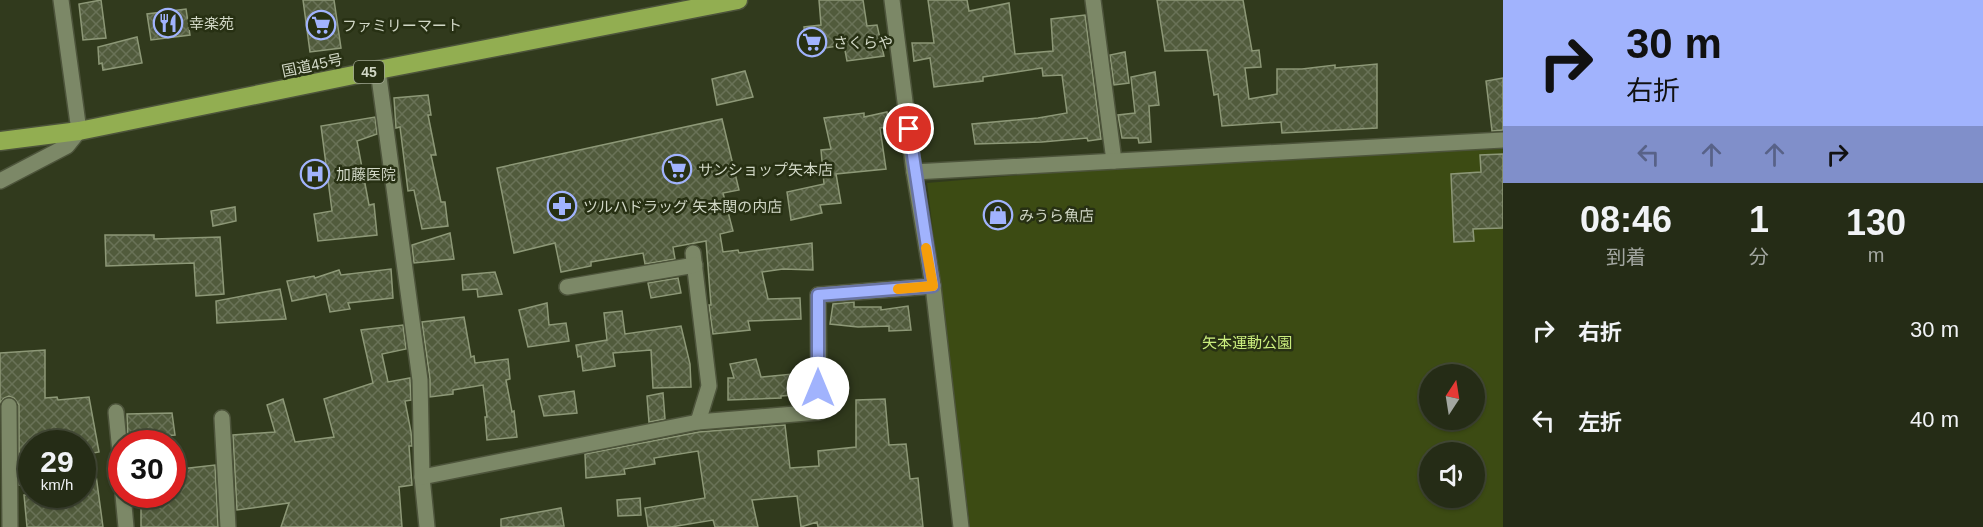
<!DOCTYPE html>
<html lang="ja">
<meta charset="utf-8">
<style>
:root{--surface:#252c16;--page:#313823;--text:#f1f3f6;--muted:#a3a7a1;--line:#424835}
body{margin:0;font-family:Arial,"Noto Sans JP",sans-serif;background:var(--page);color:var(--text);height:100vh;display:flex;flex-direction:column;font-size:22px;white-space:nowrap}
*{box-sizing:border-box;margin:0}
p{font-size:20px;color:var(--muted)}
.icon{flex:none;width:33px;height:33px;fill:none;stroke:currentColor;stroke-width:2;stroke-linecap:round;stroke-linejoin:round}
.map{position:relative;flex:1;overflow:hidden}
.panel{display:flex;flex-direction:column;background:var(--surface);width:480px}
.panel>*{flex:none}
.banner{background:#a1b3fd;color:#111;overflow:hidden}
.needle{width:39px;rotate:12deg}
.tools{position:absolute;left:1419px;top:364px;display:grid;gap:12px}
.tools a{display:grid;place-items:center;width:66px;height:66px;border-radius:50%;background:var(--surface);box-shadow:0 2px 4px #0004,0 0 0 2px var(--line);font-size:30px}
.speed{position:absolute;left:18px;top:430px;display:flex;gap:12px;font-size:30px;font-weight:700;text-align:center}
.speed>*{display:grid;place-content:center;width:78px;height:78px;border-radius:50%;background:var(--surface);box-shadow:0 2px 4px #0004,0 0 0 2px var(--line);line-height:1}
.speed small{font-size:15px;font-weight:400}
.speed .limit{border:9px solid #d22;background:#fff;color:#111}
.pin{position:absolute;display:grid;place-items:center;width:51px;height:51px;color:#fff;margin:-26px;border:3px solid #fff;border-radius:50%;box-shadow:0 2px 6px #0007}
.me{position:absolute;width:66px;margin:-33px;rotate:0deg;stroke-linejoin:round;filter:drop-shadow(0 0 4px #0008)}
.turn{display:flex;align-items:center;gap:21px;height:126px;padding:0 24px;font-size:27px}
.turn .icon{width:78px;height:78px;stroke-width:2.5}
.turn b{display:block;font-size:42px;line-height:51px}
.lanes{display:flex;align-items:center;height:57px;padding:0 24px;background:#0003;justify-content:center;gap:30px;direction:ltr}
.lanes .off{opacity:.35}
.eta{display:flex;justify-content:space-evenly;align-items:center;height:102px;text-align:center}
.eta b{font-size:36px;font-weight:700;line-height:42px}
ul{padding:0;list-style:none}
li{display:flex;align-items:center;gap:18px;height:90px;padding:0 24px}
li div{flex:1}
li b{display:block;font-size:22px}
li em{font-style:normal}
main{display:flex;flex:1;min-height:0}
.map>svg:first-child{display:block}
.park{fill:#3c4b13;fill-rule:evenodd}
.building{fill:url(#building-cross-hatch);stroke:#8d9877;stroke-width:1.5}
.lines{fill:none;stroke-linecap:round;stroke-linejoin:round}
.minor-casing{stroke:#4d543b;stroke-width:18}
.highway-casing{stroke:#4d543b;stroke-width:21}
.minor{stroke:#7c8867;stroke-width:15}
.highway{stroke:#92ae51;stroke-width:18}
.route-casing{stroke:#6974a4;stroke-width:15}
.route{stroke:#a1b3fd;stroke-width:10}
.slow{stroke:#f59e0b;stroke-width:10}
.labels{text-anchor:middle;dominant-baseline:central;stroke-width:5;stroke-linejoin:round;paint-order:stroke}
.shield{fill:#273013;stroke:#9ea590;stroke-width:1.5}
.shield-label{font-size:14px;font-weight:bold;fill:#d1d7c6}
.poi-label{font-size:15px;fill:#d1d7c6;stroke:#273013;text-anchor:start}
.street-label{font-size:15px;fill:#d1d7c6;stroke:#273013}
.park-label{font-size:15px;fill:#caed7d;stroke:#273013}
</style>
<main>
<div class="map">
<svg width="1503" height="527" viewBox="0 0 1503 527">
<defs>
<pattern id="building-cross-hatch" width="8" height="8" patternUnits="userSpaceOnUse" patternTransform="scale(1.5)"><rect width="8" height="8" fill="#515b3c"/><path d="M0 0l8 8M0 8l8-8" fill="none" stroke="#697257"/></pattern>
</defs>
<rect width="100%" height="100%" fill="#313a1d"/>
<path class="park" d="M1503 149V527H970L927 183 1248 156ZM1430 375H1474V420H1430ZM1430 453H1474V498H1430Z"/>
<g class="building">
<polygon points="101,0 106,38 83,40 79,4"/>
<polygon points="303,0 334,0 341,48 310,52"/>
<polygon points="819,0 863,0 867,26 877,25 884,56 847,61 844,45 806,51 804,27 821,25"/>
<polygon points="928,0 967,0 969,11 1009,3 1015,54 1053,51 1051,19 1085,15 1101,139 1088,141 1087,138 1042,142 975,144 972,124 1038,118 1067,113 1062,75 1043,76 1042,68 983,77 983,81 934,87 930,58 914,61 912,43 934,43"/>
<polygon points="1157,0 1243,0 1252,51 1259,50 1261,67 1245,68 1249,99 1277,94 1277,69 1302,69 1335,65 1335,68 1377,64 1377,128 1282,133 1281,122 1222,126 1218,94 1214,95 1207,50 1165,51"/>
<polygon points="186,9 190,35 151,40 147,14"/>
<polygon points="137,37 142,63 103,70 102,63 99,64 98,47"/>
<polygon points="1125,52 1129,83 1114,85 1110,55"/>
<polygon points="745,71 753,97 717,105 712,79"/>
<polygon points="1155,72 1159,105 1149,106 1151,142 1139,143 1138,138 1122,138 1118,115 1135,113 1131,77"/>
<polygon points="1503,78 1503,130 1492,131 1486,81"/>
<polygon points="428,95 431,115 428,115 436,155 431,155 441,202 445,202 448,226 422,229 414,190 408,191 400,127 396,128 394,98"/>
<polygon points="887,112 889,127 880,128 886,169 836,174 841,203 820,205 822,213 791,220 787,192 824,184 821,150 831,149 824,118 864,113 864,117"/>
<polygon points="375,117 377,134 357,141 369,205 374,204 377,235 318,241 314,214 332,211 321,126"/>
<polygon points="722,119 739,190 723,193 733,231 720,234 723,252 738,250 739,253 812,243 813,270 783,269 762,272 768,299 800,298 801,319 748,321 750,330 713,334 709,305 711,305 706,241 673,247 675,259 645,264 643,253 591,262 591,266 561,272 555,243 514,253 497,168"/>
<polygon points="1503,154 1503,228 1473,229 1474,241 1454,242 1451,174 1481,172 1480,155"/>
<polygon points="235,207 236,221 213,226 211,211"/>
<polygon points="450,233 454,259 414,263 412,245"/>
<polygon points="105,235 154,235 154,239 220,237 224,294 196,296 194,263 106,266"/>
<polygon points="391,269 393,298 348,303 350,309 330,312 326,294 292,301 287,281 314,276 315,278 339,270 341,275"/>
<polygon points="495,272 502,294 478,297 477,289 463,290 462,275"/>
<polygon points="678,278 681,293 651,298 648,283"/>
<polygon points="280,289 286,319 217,323 216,301"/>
<polygon points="854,302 854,307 881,307 881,310 908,306 911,330 889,331 889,326 858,327 830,324 833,304"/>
<polygon points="547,303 549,325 566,323 569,341 528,347 519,310"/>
<polygon points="622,311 625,334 681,326 690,364 691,387 653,388 651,350 613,353 615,366 583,371 581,356 578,357 576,345 607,340 604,313"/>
<polygon points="464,317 471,357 474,356 475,363 508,359 510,379 506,380 512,412 514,411 517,437 487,440 485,417 487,417 483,385 453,390 453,394 430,397 430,379 422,322"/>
<polygon points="403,325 406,349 382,354 388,382 410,378 410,381 411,400 405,401 411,432 412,446 409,446 412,485 399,487 402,527 281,527 289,503 237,510 233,435 275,432 267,405 283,399 295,442 334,437 324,399 373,383 361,330"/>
<polygon points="45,350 45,398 57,397 58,400 89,397 99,452 93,453 103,527 27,527 24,495 82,495 82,444 32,444 32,485 19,485 19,405 14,398 9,396 4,398 0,403 0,353"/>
<polygon points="756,359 761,377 793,374 795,395 781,396 781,398 728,400 728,378 734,378 730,364"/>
<polygon points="574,391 577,413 544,416 539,396"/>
<polygon points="663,393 665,419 649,422 647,396"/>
<polygon points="885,399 889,445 906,444 910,479 918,478 923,527 818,527 817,522 801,527 797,496 752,500 758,527 715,527 713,520 671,527 648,527 645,508 705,498 698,451 654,458 655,464 624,469 625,474 586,478 585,454 699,432 785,425 790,468 819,466 818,451 856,447 856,400"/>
<polygon points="172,413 175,435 128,439 127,414"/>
<polygon points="215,465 218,527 141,527 141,495 172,495 172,470"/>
<polygon points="640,498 641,515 618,516 617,500"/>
<polygon points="561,508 564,526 501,527 501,519"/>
</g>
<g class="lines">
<g class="minor-casing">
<g id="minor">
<polyline points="892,0 914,172 933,286 961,527"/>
<polyline points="1093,0 1114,161"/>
<polyline points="378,70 420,380 422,477 427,527"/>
<polyline points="914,172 1503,140"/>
<polyline points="0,181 67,146 79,131 61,0"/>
<polyline points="693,253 709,386 698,422"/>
<polyline points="567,287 695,265"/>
<polyline points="9,406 10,527"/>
<polyline points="116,412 122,472"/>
<polyline points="222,418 228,527"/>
<polyline points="422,477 698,422 819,412 818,295 933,286"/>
<polyline points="123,495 126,527"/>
</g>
</g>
<g class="highway-casing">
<polyline id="highway" points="0,141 79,131 378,70 738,0"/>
</g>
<use href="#minor" class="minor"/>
<use href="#highway" class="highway"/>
</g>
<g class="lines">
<g class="route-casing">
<polyline id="route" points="818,388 818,295 933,286 909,129"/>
</g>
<use href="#route" class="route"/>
<polyline class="slow" points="898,289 933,286 926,248"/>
</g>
<defs>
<g id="restaurant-ring" transform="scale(1.5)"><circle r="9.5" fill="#273013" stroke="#a1b3fd" stroke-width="1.5"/><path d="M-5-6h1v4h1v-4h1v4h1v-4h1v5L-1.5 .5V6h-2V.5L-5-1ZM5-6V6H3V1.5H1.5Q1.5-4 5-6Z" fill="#a1b3fd"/></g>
<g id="supermarket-ring" transform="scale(1.5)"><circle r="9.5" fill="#273013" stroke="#a1b3fd" stroke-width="1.5"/><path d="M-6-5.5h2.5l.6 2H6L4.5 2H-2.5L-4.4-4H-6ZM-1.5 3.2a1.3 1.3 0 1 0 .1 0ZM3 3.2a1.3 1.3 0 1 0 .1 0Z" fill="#a1b3fd"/></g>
<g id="hospital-ring" transform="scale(1.5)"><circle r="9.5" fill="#273013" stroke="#a1b3fd" stroke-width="1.5"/><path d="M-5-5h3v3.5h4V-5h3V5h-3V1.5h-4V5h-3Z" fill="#a1b3fd"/></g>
<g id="pharmacy-ring" transform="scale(1.5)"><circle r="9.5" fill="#273013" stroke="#a1b3fd" stroke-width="1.5"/><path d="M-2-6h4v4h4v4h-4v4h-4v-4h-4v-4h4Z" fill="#a1b3fd"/></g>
<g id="shop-ring" transform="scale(1.5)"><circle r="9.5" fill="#273013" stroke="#a1b3fd" stroke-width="1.5"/><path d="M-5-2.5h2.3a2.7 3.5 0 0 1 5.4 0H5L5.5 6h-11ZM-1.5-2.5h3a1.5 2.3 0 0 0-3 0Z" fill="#a1b3fd"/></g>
</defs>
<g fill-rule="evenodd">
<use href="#restaurant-ring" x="168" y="23"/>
<use href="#supermarket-ring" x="321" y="25"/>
<use href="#supermarket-ring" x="812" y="42"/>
<use href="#supermarket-ring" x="677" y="169"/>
<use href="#hospital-ring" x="315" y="174"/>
<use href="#pharmacy-ring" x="562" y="206"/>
<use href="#shop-ring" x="998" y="215"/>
</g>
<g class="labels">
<rect class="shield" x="354" y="61" width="30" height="22" rx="4.5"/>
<g class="shield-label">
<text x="369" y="72">45</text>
</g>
<g class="poi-label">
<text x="189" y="23">幸楽苑</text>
<text x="342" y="25">ファミリーマート</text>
<text x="833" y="42">さくらや</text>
<text x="698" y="169">サンショップ矢本店</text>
<text x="336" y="174">加藤医院</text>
<text x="583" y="206">ツルハドラッグ 矢本関の内店</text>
<text x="1019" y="215">みうら魚店</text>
</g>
<g class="street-label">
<text transform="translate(312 65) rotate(-12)">国道45号</text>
</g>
<g class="park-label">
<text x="1247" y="342">矢本運動公園</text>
</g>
</g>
</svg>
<div class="tools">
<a><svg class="needle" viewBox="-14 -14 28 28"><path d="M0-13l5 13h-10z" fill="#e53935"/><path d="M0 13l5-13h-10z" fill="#a3a7a1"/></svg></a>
<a><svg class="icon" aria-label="sound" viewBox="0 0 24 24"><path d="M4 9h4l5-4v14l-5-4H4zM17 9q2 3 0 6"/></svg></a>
</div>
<div class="speed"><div>29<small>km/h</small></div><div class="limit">30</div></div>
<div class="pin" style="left:909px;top:129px;background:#d93025"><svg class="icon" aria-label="arrive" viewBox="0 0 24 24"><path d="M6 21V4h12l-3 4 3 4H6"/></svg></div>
<svg class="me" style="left:818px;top:388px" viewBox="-20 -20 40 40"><circle r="19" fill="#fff"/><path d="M0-13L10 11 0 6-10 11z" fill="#a1b3fd"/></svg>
</div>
<section class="panel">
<div class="banner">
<div class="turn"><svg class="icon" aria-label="right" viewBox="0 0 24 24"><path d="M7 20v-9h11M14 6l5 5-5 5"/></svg><div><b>30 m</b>右折</div></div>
<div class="lanes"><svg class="icon off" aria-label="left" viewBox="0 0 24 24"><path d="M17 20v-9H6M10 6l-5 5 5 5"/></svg><svg class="icon off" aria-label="ahead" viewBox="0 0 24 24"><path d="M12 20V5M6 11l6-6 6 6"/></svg><svg class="icon off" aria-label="ahead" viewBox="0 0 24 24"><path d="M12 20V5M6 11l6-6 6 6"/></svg><svg class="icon" aria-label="right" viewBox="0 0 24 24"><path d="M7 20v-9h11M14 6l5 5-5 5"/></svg></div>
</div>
<div class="eta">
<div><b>08:46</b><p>到着</p></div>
<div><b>1</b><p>分</p></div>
<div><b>130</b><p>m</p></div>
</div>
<ul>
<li><svg class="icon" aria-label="right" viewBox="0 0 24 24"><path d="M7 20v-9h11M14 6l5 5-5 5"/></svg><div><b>右折</b></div><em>30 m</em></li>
<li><svg class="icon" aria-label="left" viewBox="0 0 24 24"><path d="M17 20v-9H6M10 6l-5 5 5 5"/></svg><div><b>左折</b></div><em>40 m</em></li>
</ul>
</section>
</main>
